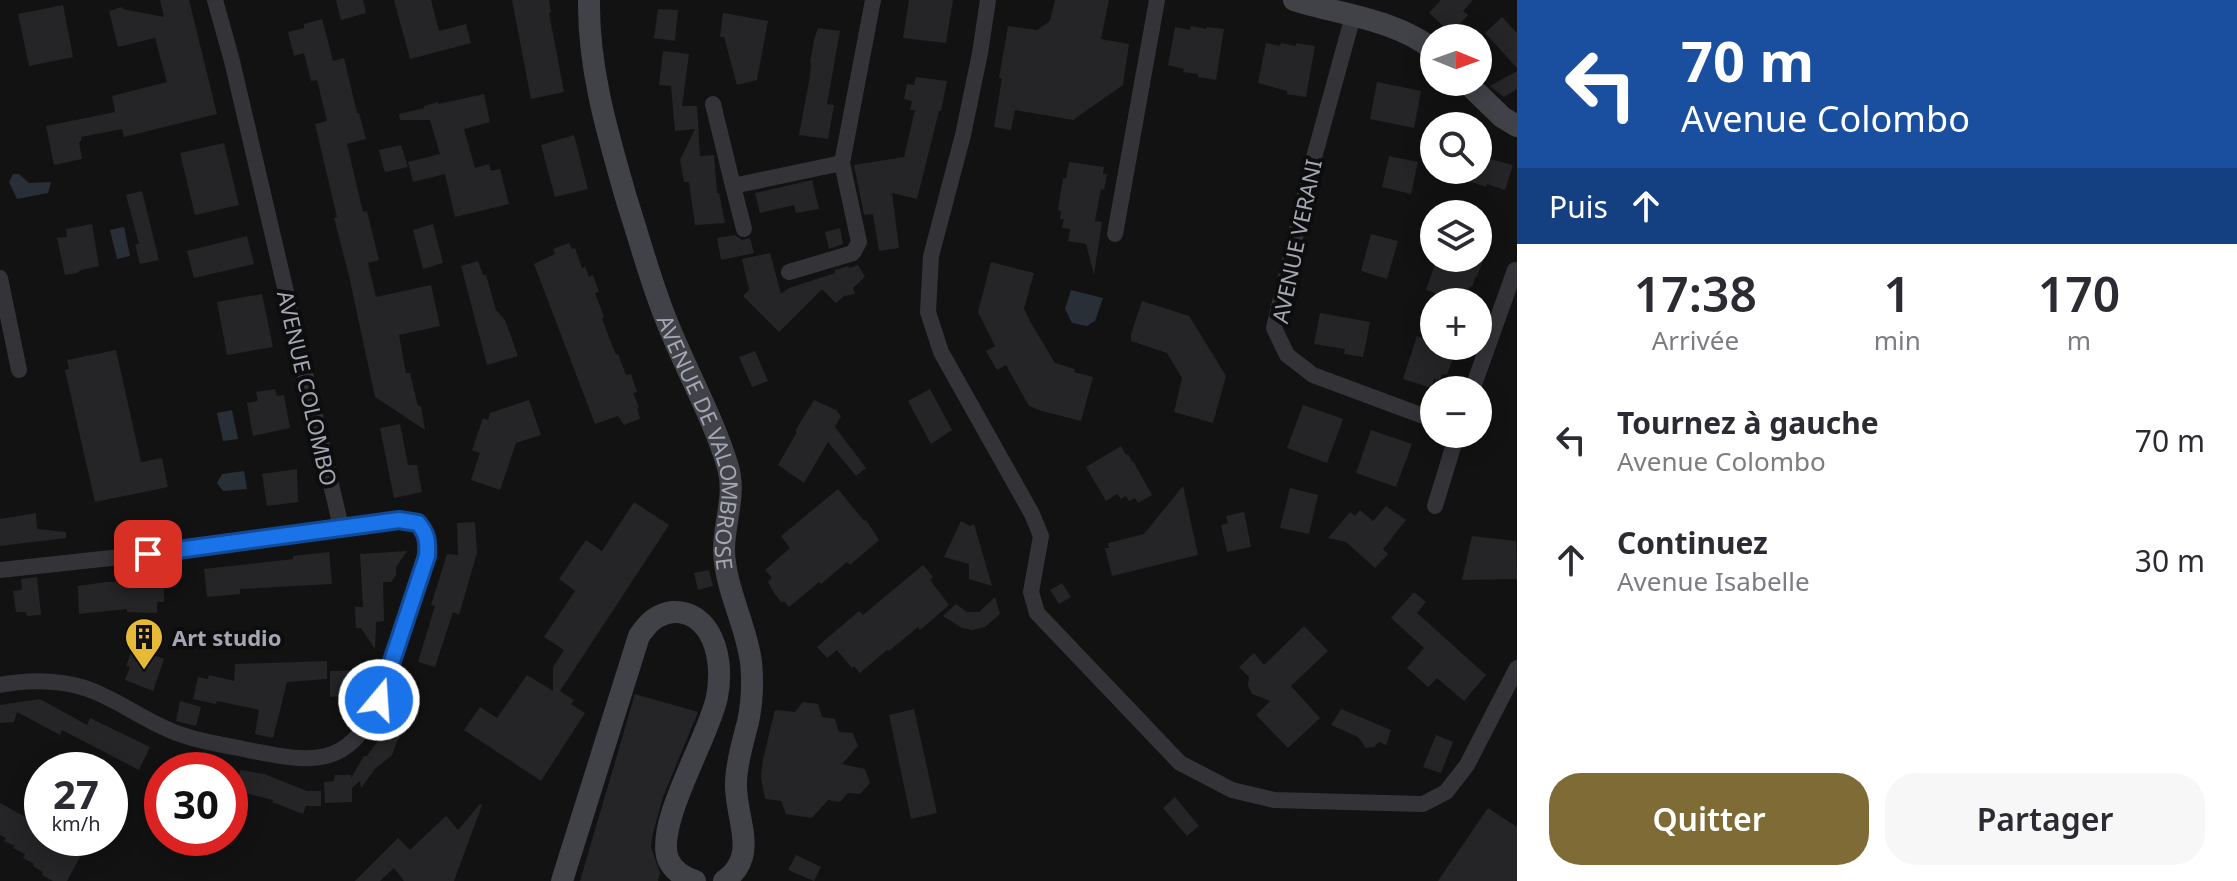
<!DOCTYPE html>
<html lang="fr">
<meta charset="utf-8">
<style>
:root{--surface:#fff;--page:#f7f7f7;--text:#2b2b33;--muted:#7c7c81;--accent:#7f6b35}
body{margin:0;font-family:"Noto Sans",sans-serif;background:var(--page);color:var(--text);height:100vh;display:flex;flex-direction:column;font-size:30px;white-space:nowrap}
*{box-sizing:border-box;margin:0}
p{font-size:26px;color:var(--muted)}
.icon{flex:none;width:44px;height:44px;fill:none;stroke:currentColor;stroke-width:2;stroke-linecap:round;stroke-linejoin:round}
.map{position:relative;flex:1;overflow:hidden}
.side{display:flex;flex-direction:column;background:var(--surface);width:720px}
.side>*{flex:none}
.guide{background:#1a4fa0;color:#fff;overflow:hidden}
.needle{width:52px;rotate:91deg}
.buttons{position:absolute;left:1420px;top:24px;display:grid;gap:16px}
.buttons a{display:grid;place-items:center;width:72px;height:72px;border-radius:50%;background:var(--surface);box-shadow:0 4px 20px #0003;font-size:40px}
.speed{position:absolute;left:24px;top:752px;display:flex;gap:16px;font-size:40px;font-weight:700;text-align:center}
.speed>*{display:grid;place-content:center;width:104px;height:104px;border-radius:50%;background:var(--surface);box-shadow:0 4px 20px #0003;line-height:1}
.speed small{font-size:20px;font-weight:400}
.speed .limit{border:12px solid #d22;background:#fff;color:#111}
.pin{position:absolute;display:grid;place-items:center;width:68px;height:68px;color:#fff;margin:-34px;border-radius:16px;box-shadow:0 4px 12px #0006}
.me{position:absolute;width:88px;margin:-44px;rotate:18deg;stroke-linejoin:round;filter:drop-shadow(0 0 6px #0008)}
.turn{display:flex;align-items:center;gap:28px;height:168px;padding:0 32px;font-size:36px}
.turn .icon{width:104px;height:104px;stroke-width:2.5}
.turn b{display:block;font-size:56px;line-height:68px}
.then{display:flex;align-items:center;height:76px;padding:0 32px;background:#0003;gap:16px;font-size:30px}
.eta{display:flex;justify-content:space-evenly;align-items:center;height:136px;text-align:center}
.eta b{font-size:48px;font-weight:600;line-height:56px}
.button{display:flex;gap:16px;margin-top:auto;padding:16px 32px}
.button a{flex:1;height:92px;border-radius:32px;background:var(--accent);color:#fff;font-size:32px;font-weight:600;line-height:92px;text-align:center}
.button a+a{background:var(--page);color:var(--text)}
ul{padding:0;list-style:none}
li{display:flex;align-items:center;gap:24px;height:120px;padding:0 32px}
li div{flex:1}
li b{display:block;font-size:30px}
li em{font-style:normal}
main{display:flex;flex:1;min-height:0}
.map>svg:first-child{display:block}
.water{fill:#292f36}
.building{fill:#252527}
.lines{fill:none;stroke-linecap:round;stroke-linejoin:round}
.street{stroke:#333338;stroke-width:16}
.secondary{stroke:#414248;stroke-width:22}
.route-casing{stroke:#114b97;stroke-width:20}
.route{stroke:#1a73e8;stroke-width:14}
.labels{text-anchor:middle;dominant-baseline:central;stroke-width:8;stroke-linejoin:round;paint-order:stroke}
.street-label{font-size:22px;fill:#a4a7b3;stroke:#0d0d0e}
.poi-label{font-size:22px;font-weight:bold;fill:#a4a7b3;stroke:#0d0d0e;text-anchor:start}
</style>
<main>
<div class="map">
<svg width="1517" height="881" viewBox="0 0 1517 881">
<rect width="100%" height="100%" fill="#121213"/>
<g class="water">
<polygon points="13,174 19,174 29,183 51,182 48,193 17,199 9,182"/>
<polygon points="124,227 130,256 117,259 110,230"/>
<polygon points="1071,290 1103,298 1095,321 1087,326 1072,323 1065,309"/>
<polygon points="232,410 238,439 223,441 217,413"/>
<polygon points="244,471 247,489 223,491 217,483 222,474"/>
</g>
<g class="building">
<polygon points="160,0 189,0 217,114 124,137 122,129 81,137 82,140 79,142 82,159 54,165 46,126 115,112 112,96 167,82 155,38 118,47 109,11 122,7 123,9 164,17"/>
<polygon points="336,0 363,0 366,13 341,20"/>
<polygon points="394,0 431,0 439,31 466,24 471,43 410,59"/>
<polygon points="512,0 549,0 551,12 549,13 564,92 531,99"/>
<polygon points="909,0 953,0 946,43 903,38"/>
<polygon points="1055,0 1109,0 1101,39 1129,44 1123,85 1073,120 1015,110 1011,130 994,127 1002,78 999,78 1008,26 1037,30 1050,21"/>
<polygon points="1441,0 1473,0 1463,11 1468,15 1451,33 1429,13"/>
<polygon points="63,5 73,57 29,66 18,14"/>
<polygon points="658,9 678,10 675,41 654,38"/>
<polygon points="723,13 768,21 757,80 737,85 724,37 720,37"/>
<polygon points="1502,17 1517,33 1517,68 1485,33"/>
<polygon points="322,19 333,61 344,58 357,113 359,113 366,139 347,144 363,212 367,211 379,260 368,263 376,297 431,285 440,326 399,335 406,373 410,373 418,406 421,406 425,430 375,397 349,276 334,218 337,217 315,124 327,121 317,80 311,81 304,53 294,56 288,32 304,28 304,24"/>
<polygon points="1191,26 1206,29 1207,27 1224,29 1216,80 1198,77 1198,74 1183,72 1184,69 1168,65 1175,27 1190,30"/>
<polygon points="818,28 840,31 827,104 834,105 828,139 799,135 810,76 811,63 810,63 814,40"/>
<polygon points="1266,43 1280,46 1281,43 1296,46 1296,43 1315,46 1306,97 1287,94 1287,91 1258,83"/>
<polygon points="663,51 689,54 682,106 697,106 700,156 714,155 717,193 719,193 725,223 695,225 689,182 684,182 680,160 695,129 675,131 671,86 659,85"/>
<polygon points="1517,71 1517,89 1504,97 1490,86"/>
<polygon points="916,77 947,81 941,111 939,111 917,199 892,193 899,248 879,251 873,214 864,215 854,165 904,157 915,110 910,110 912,101 904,99 907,84 914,85"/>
<polygon points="1377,82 1421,91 1414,128 1370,119"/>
<polygon points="484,94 490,122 464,129 475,168 489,164 491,171 500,169 509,204 455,217 445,174 413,182 408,162 440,154 430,120 400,120 399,114 424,108 424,106 438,102 439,104"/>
<polygon points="574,135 588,189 555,197 541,145"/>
<polygon points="224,143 239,205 195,215 180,153"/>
<polygon points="401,145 408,167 386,172 384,170 379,150"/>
<polygon points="1389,156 1418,162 1411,194 1382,187"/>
<polygon points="1479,159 1489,162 1490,159 1513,165 1505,190 1487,184 1486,187 1445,173 1445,170 1478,170"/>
<polygon points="1069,162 1104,167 1103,174 1107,174 1104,190 1101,189 1095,221 1102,222 1094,275 1086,244 1068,241 1070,229 1062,228 1064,219 1060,219 1061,211 1058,210 1063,178 1066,178"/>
<polygon points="812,180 819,209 796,213 794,205 760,213 755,193"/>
<polygon points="142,191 159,260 140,264 135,244 139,244 126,195"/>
<polygon points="92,224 99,266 81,270 77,273 65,275 57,238 67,237 66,229"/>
<polygon points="433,224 443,263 423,269 413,230"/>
<polygon points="840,228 843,244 829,249 825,232"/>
<polygon points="1371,234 1398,241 1387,279 1361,271"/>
<polygon points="735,235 742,240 750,238 754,253 721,260 717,238"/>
<polygon points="247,236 254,264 194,278 187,251"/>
<polygon points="569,243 572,249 575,248 582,268 585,267 589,277 593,275 599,292 595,293 604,317 602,319 616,355 618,354 626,375 631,374 637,392 633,393 639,407 637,408 640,419 624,425 618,416 595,424 534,264 555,254 553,249"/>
<polygon points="770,253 781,294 789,288 835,273 835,270 848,266 849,268 858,265 865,277 853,288 855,294 844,296 836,303 822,289 779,332 743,296 749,290 742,259"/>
<polygon points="1437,258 1484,258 1477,277 1476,276 1472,287 1470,286 1464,302 1426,290"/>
<polygon points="478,261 483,275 486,275 496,310 505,320 518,356 487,365 461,266"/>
<polygon points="991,262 1034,273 1024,309 1031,323 1055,363 1075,369 1074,372 1093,377 1081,421 1042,411 1029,406 1006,365 997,370 986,351 995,346 978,312"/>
<polygon points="262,294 273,347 227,355 217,302"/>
<polygon points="1142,301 1189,316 1226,376 1213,423 1174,412 1182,378 1167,353 1131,341 1131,334"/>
<polygon points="1320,313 1370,322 1363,357 1344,354 1345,349 1314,344"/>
<polygon points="1417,336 1434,342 1434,346 1447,346 1456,349 1447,375 1442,374 1440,380 1434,379 1431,388 1403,379"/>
<polygon points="116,350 141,462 162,458 168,487 95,502 65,370 69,369 67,360"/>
<polygon points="755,351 768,381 752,387 739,357"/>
<polygon points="275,389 277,396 284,395 290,428 253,436 247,403 258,401 256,392"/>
<polygon points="930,389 952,430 931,444 908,401"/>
<polygon points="529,400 541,435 516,443 500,490 471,480 480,453 472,450 483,418 488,420 490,413"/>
<polygon points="814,400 836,410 841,416 835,427 866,468 856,476 828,442 804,483 778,465 797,432 795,431"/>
<polygon points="1303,405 1343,419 1327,463 1287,448"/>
<polygon points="400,424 408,465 417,465 422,492 394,498 380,428"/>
<polygon points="1371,430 1412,444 1396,487 1356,473"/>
<polygon points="1121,446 1126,455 1128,454 1132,462 1133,461 1152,495 1138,503 1135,498 1129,501 1126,496 1121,499 1117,494 1106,501 1086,467"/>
<polygon points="297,469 298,502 267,506 262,474"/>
<polygon points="1183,486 1198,555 1112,576 1105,548 1109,548 1108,543 1144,534"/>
<polygon points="1290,488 1318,495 1309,534 1280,528"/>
<polygon points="838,489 864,521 866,520 879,540 850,565 847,562 821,584 819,582 789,607 784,601 782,603 774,593 768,582 772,578 765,570 790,548 781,536"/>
<polygon points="634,502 669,525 560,691 574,700 571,704 585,713 541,781 464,730 480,707 497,718 527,675 553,691 553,667 564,650 544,637 575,591 559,579 586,540 602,551"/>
<polygon points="1386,506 1406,520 1383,549 1388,554 1375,568 1346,542 1328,538 1350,512 1355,516 1360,510 1373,521"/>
<polygon points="1244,512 1251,547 1227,552 1221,525 1228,523 1226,516"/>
<polygon points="36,513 37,529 66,532 66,538 0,546 0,519"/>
<polygon points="961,521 970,526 974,524 992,586 969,579 969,564 944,557"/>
<polygon points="475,522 477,553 459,615 453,612 435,667 418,662 435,606 431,605 447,554 458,555 457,523"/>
<polygon points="1472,536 1516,541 1517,579 1462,580"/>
<polygon points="407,551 396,567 396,575 391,582 383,582 384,621 376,622 375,649 361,628 356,628 355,607 363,607 360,554"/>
<polygon points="329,552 332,584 240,589 240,594 207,597 204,569 293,559 293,556"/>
<polygon points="923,565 933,577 930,580 949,605 920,630 918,627 889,651 887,650 860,673 854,666 852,668 837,650 827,658 817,647 859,611 863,615"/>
<polygon points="709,570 713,586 698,590 694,573"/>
<polygon points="37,577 41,615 27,616 26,612 16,612 13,591 22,590 21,579"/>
<polygon points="144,581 144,584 164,584 164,602 157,602 157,613 127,612 127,609 79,614 78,586 106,582"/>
<polygon points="1062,583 1071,597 1059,604 1050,590"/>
<polygon points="1414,592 1426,602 1417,613 1486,675 1464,701 1437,678 1428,687 1407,668 1424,648 1391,618"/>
<polygon points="995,597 1000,614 985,627 973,630 962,628 943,616 956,604 967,612 979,612"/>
<polygon points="1304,626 1328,651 1291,686 1320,718 1288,748 1256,715 1270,701 1252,694 1248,686 1249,677 1239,667 1254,653 1264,665"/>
<polygon points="133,647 164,659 153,691 125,680 130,667 126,666"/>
<polygon points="327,661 327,679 287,682 273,738 255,734 259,710 217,701 216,704 193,699 198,677 208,679 209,675 234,681 235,664"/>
<polygon points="360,670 360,695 330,697 330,671"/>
<polygon points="635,694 698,712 663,797 653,833 651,847 660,873 658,881 580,881"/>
<polygon points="40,699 87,725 90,718 150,747 139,770 62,730 60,735 17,712 14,722 0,723 0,705"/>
<polygon points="180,701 201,707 196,726 176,721"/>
<polygon points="803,702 818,704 822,717 835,719 839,732 853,733 858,746 842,764 865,769 870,783 860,794 848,793 840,802 828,800 812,818 786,814 781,801 765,799 761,777 763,759 775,710 795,712"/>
<polygon points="914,709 937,813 911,819 889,715"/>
<polygon points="1341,709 1391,730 1386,745 1379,742 1374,747 1366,748 1358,737 1331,725"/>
<polygon points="397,714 405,730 397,741 392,755 375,769 361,788 360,781 352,788 352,802 325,803 324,782 334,781 335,775 351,775 351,778 364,756 367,756"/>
<polygon points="1436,735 1453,742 1441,773 1423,767"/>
<polygon points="240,770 264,774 307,791 321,791 321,806 306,806 303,814 272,802 273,800 237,791"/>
<polygon points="1175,797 1199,826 1187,836 1163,808"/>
<polygon points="0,803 42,826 42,838 65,838 85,848 67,881 53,881 42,875 43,872 33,866 34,864 23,858 25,854 13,848 15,846 4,841 6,838 0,835"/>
<polygon points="480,804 482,805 454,881 404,881 394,868 380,881 355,881 398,838 410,850 446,816 458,830"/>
<polygon points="1488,808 1517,827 1517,881 1438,881"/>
<polygon points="796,855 821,867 814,881 788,870"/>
</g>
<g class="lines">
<g class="street">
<polyline points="988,0 980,53 963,135 931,256 928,312 941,352 1032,514 1041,536 1031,592 1037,613 1180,763 1232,790 1274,800 1423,804 1446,792 1467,765 1517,668"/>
<polyline points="1353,16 1313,161 1274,328 1287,355 1313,375 1434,420"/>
<polyline points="713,104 733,186 842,163"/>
<polyline points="733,186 744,229"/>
<polyline points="1115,234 1157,0"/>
<polyline points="789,272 853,253 859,242 842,163 873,0"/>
<polyline points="0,278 19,370"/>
<polyline points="1472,390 1515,270"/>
<polyline points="1435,506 1457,434"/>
<polyline points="0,570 148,554 341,527"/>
<path d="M0 685C27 680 58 680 85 688 113 697 139 717 167 729 191 740 218 744 243 749 309 762 348 772 379 700L427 556C428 542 427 534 418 523L399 520 341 527 232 61 215 0"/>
</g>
<g class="secondary">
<path id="s1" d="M589 0C588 69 608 135 627 201 640 241 651 283 667 322 686 370 713 417 728 467 736 495 724 522 724 550 725 589 746 624 751 662 753 681 752 703 748 722 743 742 737 760 736 781 734 818 761 855 724 881"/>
<path d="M1294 0C1341 15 1395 19 1434 50"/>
<polyline points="1466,82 1502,117 1517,126"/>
<path d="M562 881 639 636C648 623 656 614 673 612 688 611 700 619 708 631 720 650 721 676 717 697 709 737 655 823 668 859 673 871 683 877 695 881"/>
</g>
</g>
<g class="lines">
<g class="route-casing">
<path id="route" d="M148 554 370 524 399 520 418 523C427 534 428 541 427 556L379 700"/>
</g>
<use href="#route" class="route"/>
</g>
<defs>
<g id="building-pin" transform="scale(2)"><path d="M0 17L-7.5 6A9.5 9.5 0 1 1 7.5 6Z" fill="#e6b937" stroke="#0d0d0e"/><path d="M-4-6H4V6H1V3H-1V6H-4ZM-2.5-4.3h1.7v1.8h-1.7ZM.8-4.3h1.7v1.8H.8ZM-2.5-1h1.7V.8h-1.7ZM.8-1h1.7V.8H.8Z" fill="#111"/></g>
</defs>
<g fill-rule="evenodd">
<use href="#building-pin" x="144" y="637"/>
</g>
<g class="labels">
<g class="street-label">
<text transform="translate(1296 241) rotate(-78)">AVENUE VERANI</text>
<text transform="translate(308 388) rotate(77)">AVENUE COLOMBO</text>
<text stroke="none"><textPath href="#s1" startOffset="460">AVENUE DE VALOMBROSE</textPath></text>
</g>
<g class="poi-label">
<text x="172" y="637">Art studio</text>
</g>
</g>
</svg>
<div class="buttons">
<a><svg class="needle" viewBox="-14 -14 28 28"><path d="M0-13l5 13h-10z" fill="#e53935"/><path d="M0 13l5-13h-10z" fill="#7c7c81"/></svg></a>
<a><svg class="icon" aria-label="search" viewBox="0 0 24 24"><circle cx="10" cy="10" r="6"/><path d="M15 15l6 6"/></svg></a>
<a><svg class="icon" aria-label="layers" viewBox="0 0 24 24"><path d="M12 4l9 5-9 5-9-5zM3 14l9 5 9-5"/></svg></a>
<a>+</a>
<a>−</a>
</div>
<div class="speed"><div>27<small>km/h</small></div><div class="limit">30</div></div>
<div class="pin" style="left:148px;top:554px;background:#d93025"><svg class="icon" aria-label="arrive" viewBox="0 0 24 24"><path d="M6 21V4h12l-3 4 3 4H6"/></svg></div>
<svg class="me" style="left:379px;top:700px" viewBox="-20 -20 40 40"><circle r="17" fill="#1a73e8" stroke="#fff" stroke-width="3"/><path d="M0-11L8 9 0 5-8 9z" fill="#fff"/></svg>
</div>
<section class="side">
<div class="guide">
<div class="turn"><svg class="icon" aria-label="left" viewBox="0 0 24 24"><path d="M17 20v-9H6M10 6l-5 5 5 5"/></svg><div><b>70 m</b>Avenue Colombo</div></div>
<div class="then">Puis<svg class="icon" aria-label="ahead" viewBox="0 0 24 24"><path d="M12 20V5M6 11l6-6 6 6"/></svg></div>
</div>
<div class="eta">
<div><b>17:38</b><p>Arrivée</p></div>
<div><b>1</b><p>min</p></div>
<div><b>170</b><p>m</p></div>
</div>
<ul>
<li><svg class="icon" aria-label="left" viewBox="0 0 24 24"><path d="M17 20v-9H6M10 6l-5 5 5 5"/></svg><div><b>Tournez à gauche</b><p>Avenue Colombo</p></div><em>70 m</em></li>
<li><svg class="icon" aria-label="ahead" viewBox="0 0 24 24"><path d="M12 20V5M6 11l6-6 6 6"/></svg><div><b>Continuez</b><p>Avenue Isabelle</p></div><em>30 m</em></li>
</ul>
<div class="button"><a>Quitter</a><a>Partager</a></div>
</section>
</main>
